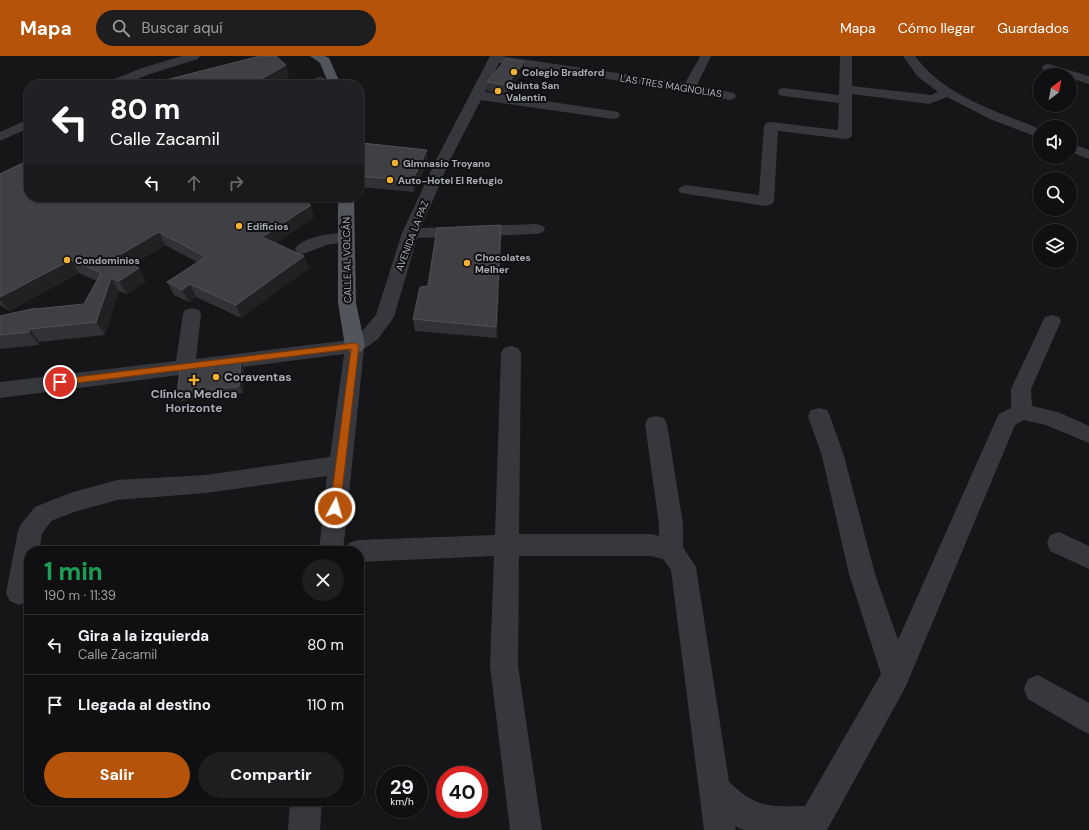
<!DOCTYPE html>
<html lang="es">
<meta charset="utf-8">
<style>
:root{--surface:#101012;--page:#1e1e20;--text:#f1f3f6;--muted:#9c9d9f;--line:#303032;--accent:#b45309}
body{margin:0;font-family:"DM Sans",sans-serif;background:var(--page);color:var(--text);height:100vh;display:flex;flex-direction:column;font-size:15px;white-space:nowrap}
*{box-sizing:border-box;margin:0}
p{font-size:13px;color:var(--muted)}
.icon{flex:none;width:22px;height:22px;fill:none;stroke:currentColor;stroke-width:2;stroke-linecap:round;stroke-linejoin:round}
.map{position:relative;flex:1;overflow:hidden}
.drawer{position:absolute;left:24px;top:490px;width:340px;height:260px;display:flex;flex-direction:column;background:var(--surface);border-radius:16px;box-shadow:0 1px 3px #0004,0 0 0 1px var(--line)}
.drawer>*{flex:none}
.top-card{position:absolute;left:24px;top:24px;width:340px;height:122px;border-radius:16px;box-shadow:0 1px 3px #0004,0 0 0 1px var(--line);background:#202124;color:#fff;overflow:hidden}
.needle{width:26px;rotate:32deg}
.controls{position:absolute;left:1033px;top:12px;display:grid;gap:8px}
.controls a{display:grid;place-items:center;width:44px;height:44px;border-radius:50%;background:var(--surface);box-shadow:0 1px 3px #0004,0 0 0 1px var(--line);font-size:20px}
.speed{position:absolute;left:376px;top:710px;display:flex;gap:8px;font-size:20px;font-weight:700;text-align:center}
.speed>*{display:grid;place-content:center;width:52px;height:52px;border-radius:50%;background:var(--surface);box-shadow:0 1px 3px #0004,0 0 0 1px var(--line);line-height:1}
.speed small{font-size:10px;font-weight:400}
.speed .limit{border:6px solid #d22;background:#fff;color:#111}
.pin{position:absolute;display:grid;place-items:center;width:34px;height:34px;color:#fff;margin:-17px;border:2px solid #fff;border-radius:50%;box-shadow:0 1px 4px #0007}
.me{position:absolute;width:44px;margin:-22px;rotate:6deg;stroke-linejoin:round;filter:drop-shadow(0 0 3px #0008)}
.turn{display:flex;align-items:center;gap:14px;height:84px;padding:0 20px;font-size:18px}
.turn .icon{width:52px;height:52px;stroke-width:2.5}
.turn b{display:block;font-size:28px;line-height:34px}
.lanes{display:flex;align-items:center;height:38px;padding:0 20px;background:#0003;justify-content:center;gap:20px;direction:ltr}
.lanes .off{opacity:.35}
.round{display:grid;place-items:center;flex:none;width:42px;height:42px;border-radius:21px;background:var(--page)}
.head{display:flex;align-items:center;justify-content:space-between;height:68px;padding:0 20px}
h1{font-size:24px;font-weight:800;line-height:30px;color:#1e9e55}
.cta{display:flex;gap:8px;margin-top:auto;padding:8px 20px}
.cta a{flex:1;height:46px;border-radius:24px;background:var(--accent);color:#fff;font-size:16px;font-weight:800;line-height:46px;text-align:center}
.cta a+a{background:var(--page);color:var(--text)}
ul{padding:0;list-style:none}
li{display:flex;align-items:center;gap:12px;height:60px;padding:0 20px;border-top:1px solid var(--line)}
li div{flex:1}
li b{display:block;font-size:15px}
li em{font-style:normal}
header{display:flex;align-items:center;gap:24px;box-sizing:border-box;height:56px;padding:0 20px;background:var(--accent);color:#fff}
header strong{font-size:19px}
nav{display:flex;gap:22px;margin-inline-start:auto;font-size:14px}
.search{width:280px;height:36px;background:var(--page);display:flex;align-items:center;gap:10px;box-sizing:border-box;padding:0 14px;border-radius:22px;color:var(--muted);font-size:15px}
.map>svg:first-child{display:block}
.lines{fill:none;stroke-linecap:round;stroke-linejoin:round}
.minor{fill:#37383d;fill-rule:evenodd}
.major{fill:#53555c;fill-rule:evenodd}
.wall{fill:#323236}
.shaded-wall{fill:#212124}
.building{fill:#3f3f44;stroke:#4f5156}
.route{fill:#b45309;stroke:#753606}
.poi-dot{fill:#f2b134;stroke:#111113;stroke-width:1.5}
.labels{text-anchor:middle;dominant-baseline:central;stroke-width:4;stroke-linejoin:round;paint-order:stroke}
.far-poi-label{font-size:10px;font-weight:bold;fill:#a8adb8;stroke:#111113;text-anchor:start}
.far-street-label{font-size:10px;fill:#a8adb8;stroke:#111113}
.poi-label{font-size:12px;font-weight:bold;fill:#a8adb8;stroke:#111113;text-anchor:start}
</style>
<header>
<strong>Mapa</strong>
<div class="search"><svg class="icon" aria-label="search" viewBox="0 0 24 24"><circle cx="10" cy="10" r="6"/><path d="M15 15l6 6"/></svg>Buscar aquí</div>
<nav><a>Mapa</a><a>Cómo llegar</a><a>Guardados</a></nav>
</header>
<div class="map">
<svg width="1089" height="774" viewBox="0 0 1089 774">
<rect width="100%" height="100%" fill="#161618"/>
<g class="lines">
<g class="minor">
<polygon points="182,0 200,0 198,3 150,18 122,29 105,29 107,26 142,12"/>
<polygon points="490,0 502,0 685,27 700,1 699,0 711,0 697,29 734,37 736,40 734,43 729,44 687,35 499,7 485,36 613,55 618,56 620,59 618,62 613,63 481,44 450,104 421,172 537,168 543,170 545,173 543,176 537,178 417,182 394,261 378,283 364,293 343,495 319,495 327,420 206,437 117,444 74,456 51,465 42,478 39,495 29,495 28,545 19,549 10,545 6,537 18,475 21,468 35,451 70,437 117,424 206,419 330,401 344,298 0,342 0,326 176,305 183,258 185,254 192,252 199,254 201,258 196,303 350,284 364,273 376,259 402,177 436,104"/>
<path d="M840 0H852V30L931 39 938 36 917 20 903 0H915C944 40 996 55 1040 73V82L990 63 947 41 929 48 852 38V79L850 82 845 83 778 75 774 145 772 148 766 150 681 137 678 134 681 131 686 129 759 139 764 70 766 67 771 66 838 74 839 47 784 40 779 39 778 36 779 33 784 32 839 39Z"/>
<path d="M1048 8 1089 20V28L1070 22V19C1062 19 1047 19 1042 12L1044 9Z"/>
<polygon points="320,21 324,22 326,25 324,28 302,29 304,26"/>
<polygon points="29,63 29,72 0,85 0,76"/>
<polygon points="1070,87 1089,94 1089,103 1070,96"/>
<path d="M346 176 352 177 354 181 352 185 327 189 303 198 297 197 295 193C303 180 331 178 346 176Z"/>
<path d="M1052 259 1059 261 1061 265 1031 333 1032 350 1058 356 1089 370V387L1046 369 1024 364 1015 369 906 630 827 774H744L735 770 736 774H704L671 514 663 503 651 500H519L518 610 542 774H510L490 610 494 500 359 506V495H346L349 487 358 484 495 479 501 297 504 292 511 290 518 292 521 297 519 478H651L659 480V468L645 368 648 362 656 360 664 362 667 368 683 468V491L696 511 729 726C756 751 767 751 803 750H805L881 618 849 518 822 400 808 360 811 354 819 352 827 354 830 360 844 400 875 518 898 584 996 364 999 358 1011 352V333L1043 265 1045 261Z"/>
<polygon points="1059,476 1089,490 1089,513 1050,495 1047,487 1050,479"/>
<polygon points="1038,619 1089,647 1089,678 1079,673 1028,643 1024,633 1028,623"/>
<polygon points="290,745 322,745 320,774 288,774"/>
</g>
<g class="major">
<polygon points="310,0 325,0 329,2 341,29 329,29 320,7"/>
<polygon points="338,141 354,141 356,247 365,290 362,295 355,297 348,295 345,290 338,247"/>
</g>
</g>
<g class="wall">
<polygon points="524,6 524,15 507,38 487,35 487,26"/>
<polygon points="428,105 414,136 360,131 359,124 359,112"/>
<polygon points="0,118 314,161 276,187 304,200 309,212 241,262 196,241 189,246 174,239 167,226 197,206 165,189 132,209 139,212 146,225 127,238 119,235 105,279 39,286 39,289 0,293 0,260 37,253 84,248 97,225 79,217 9,255 0,249"/>
<polygon points="501,169 501,181 497,282 415,275 413,263 428,230"/>
<polygon points="244,312 243,337 181,345 177,339"/>
</g>
<g class="shaded-wall">
<polygon points="524,6 524,15 507,38 507,29"/>
<polygon points="286,9 289,21 274,29 250,29"/>
<polygon points="427,94 428,105 414,136 412,125"/>
<polygon points="311,149 314,161 267,194 262,181"/>
<polygon points="501,169 501,181 497,282 496,271"/>
<polygon points="159,176 165,189 123,214 116,201"/>
<polygon points="304,200 309,212 241,262 236,249"/>
<polygon points="71,204 79,217 9,255 0,244 0,241"/>
<polygon points="139,212 146,225 127,238 119,225"/>
<polygon points="111,222 119,235 105,279 96,266"/>
<polygon points="190,228 196,241 189,246 182,234"/>
<polygon points="30,273 39,286 39,289 29,276"/>
<polygon points="241,306 244,312 243,337 239,330"/>
</g>
<g class="building">
<polygon points="260,0 276,0 286,9 250,29 156,29 166,24"/>
<polygon points="506,3 524,6 507,29 487,26"/>
<polygon points="362,87 427,94 412,125 359,120 359,112"/>
<polygon points="29,104 29,141 293,141 311,149 262,181 304,200 236,249 190,228 182,234 167,226 206,201 159,176 116,201 139,212 119,225 111,222 96,266 30,273 29,276 0,279 0,260 36,252 35,253 84,248 101,217 71,204 0,241 0,118"/>
<polygon points="501,169 496,271 413,263 420,231 428,230 437,172"/>
<polygon points="241,306 239,330 177,339 180,313"/>
</g>
<polygon class="route" points="355,287 359,290 340,452 339,455 332,455 330,452 351,293 60,329 56,326 60,323"/>
<g class="poi-dot">
<circle cx="514" cy="16" r="4"/>
<circle cx="498" cy="35" r="4"/>
<circle cx="395" cy="107" r="4"/>
<circle cx="390" cy="124" r="4"/>
<circle cx="239" cy="170" r="4"/>
<circle cx="67" cy="204" r="4"/>
<circle cx="467" cy="207" r="4"/>
<circle cx="216" cy="321" r="4"/>
<path d="M192 318h4v4h4v4h-4v4h-4v-4h-4v-4h4z"/>
</g>
<g class="labels">
<g class="far-poi-label">
<text x="522" y="16">Colegio Bradford</text>
<text x="506" y="29">Quinta San<tspan x="506" dy="12">Valentin</tspan></text>
<text x="403" y="107">Gimnasio Troyano</text>
<text x="398" y="124">Auto-Hotel El Refugio</text>
<text x="247" y="170">Edificios</text>
<text x="475" y="201">Chocolates<tspan x="475" dy="12">Melher</tspan></text>
<text x="75" y="204">Condominios</text>
</g>
<g class="far-street-label">
<text transform="translate(671 30) rotate(9)">LAS TRES MAGNOLIAS</text>
<text transform="translate(412 180) rotate(-69)">AVENIDA LA PAZ</text>
<text transform="translate(347 204) rotate(-91)">CALLE AL VOLCÁN</text>
</g>
<g class="poi-label">
<text x="224" y="321">Coraventas</text>
<text x="194" y="338" text-anchor="middle">Clínica Medica<tspan x="194" dy="14">Horizonte</tspan></text>
</g>
</g>
</svg>
<div class="controls">
<a><svg class="needle" viewBox="-14 -14 28 28"><path d="M0-13l5 13h-10z" fill="#e53935"/><path d="M0 13l5-13h-10z" fill="#9c9d9f"/></svg></a>
<a><svg class="icon" aria-label="sound" viewBox="0 0 24 24"><path d="M4 9h4l5-4v14l-5-4H4zM17 9q2 3 0 6"/></svg></a>
<a><svg class="icon" aria-label="search" viewBox="0 0 24 24"><circle cx="10" cy="10" r="6"/><path d="M15 15l6 6"/></svg></a>
<a><svg class="icon" aria-label="layers" viewBox="0 0 24 24"><path d="M12 4l9 5-9 5-9-5zM3 14l9 5 9-5"/></svg></a>
</div>
<div class="speed"><div>29<small>km/h</small></div><div class="limit">40</div></div>
<div class="pin" style="left:60px;top:326px;background:#d93025"><svg class="icon" aria-label="arrive" viewBox="0 0 24 24"><path d="M6 21V4h12l-3 4 3 4H6"/></svg></div>
<svg class="me" style="left:335px;top:452px" viewBox="-20 -20 40 40"><circle r="17" fill="#b45309" stroke="#fff" stroke-width="3"/><path d="M0-11L8 9 0 5-8 9z" fill="#fff"/></svg>
<div class="top-card">
<div class="turn"><svg class="icon" aria-label="left" viewBox="0 0 24 24"><path d="M17 20v-9H6M10 6l-5 5 5 5"/></svg><div><b>80 m</b>Calle Zacamil</div></div>
<div class="lanes"><svg class="icon" aria-label="left" viewBox="0 0 24 24"><path d="M17 20v-9H6M10 6l-5 5 5 5"/></svg><svg class="icon off" aria-label="ahead" viewBox="0 0 24 24"><path d="M12 20V5M6 11l6-6 6 6"/></svg><svg class="icon off" aria-label="right" viewBox="0 0 24 24"><path d="M7 20v-9h11M14 6l5 5-5 5"/></svg></div>
</div>
<section class="drawer">
<div class="head"><div><h1>1 min</h1><p>190 m · 11:39</p></div><a class="round"><svg class="icon" aria-label="close" viewBox="0 0 24 24"><path d="M6 6l12 12M18 6L6 18"/></svg></a></div>
<ul>
<li><svg class="icon" aria-label="left" viewBox="0 0 24 24"><path d="M17 20v-9H6M10 6l-5 5 5 5"/></svg><div><b>Gira a la izquierda</b><p>Calle Zacamil</p></div><em>80 m</em></li>
<li><svg class="icon" aria-label="arrive" viewBox="0 0 24 24"><path d="M6 21V4h12l-3 4 3 4H6"/></svg><div><b>Llegada al destino</b></div><em>110 m</em></li>
</ul>
<div class="cta"><a>Salir</a><a>Compartir</a></div>
</section>
</div>
